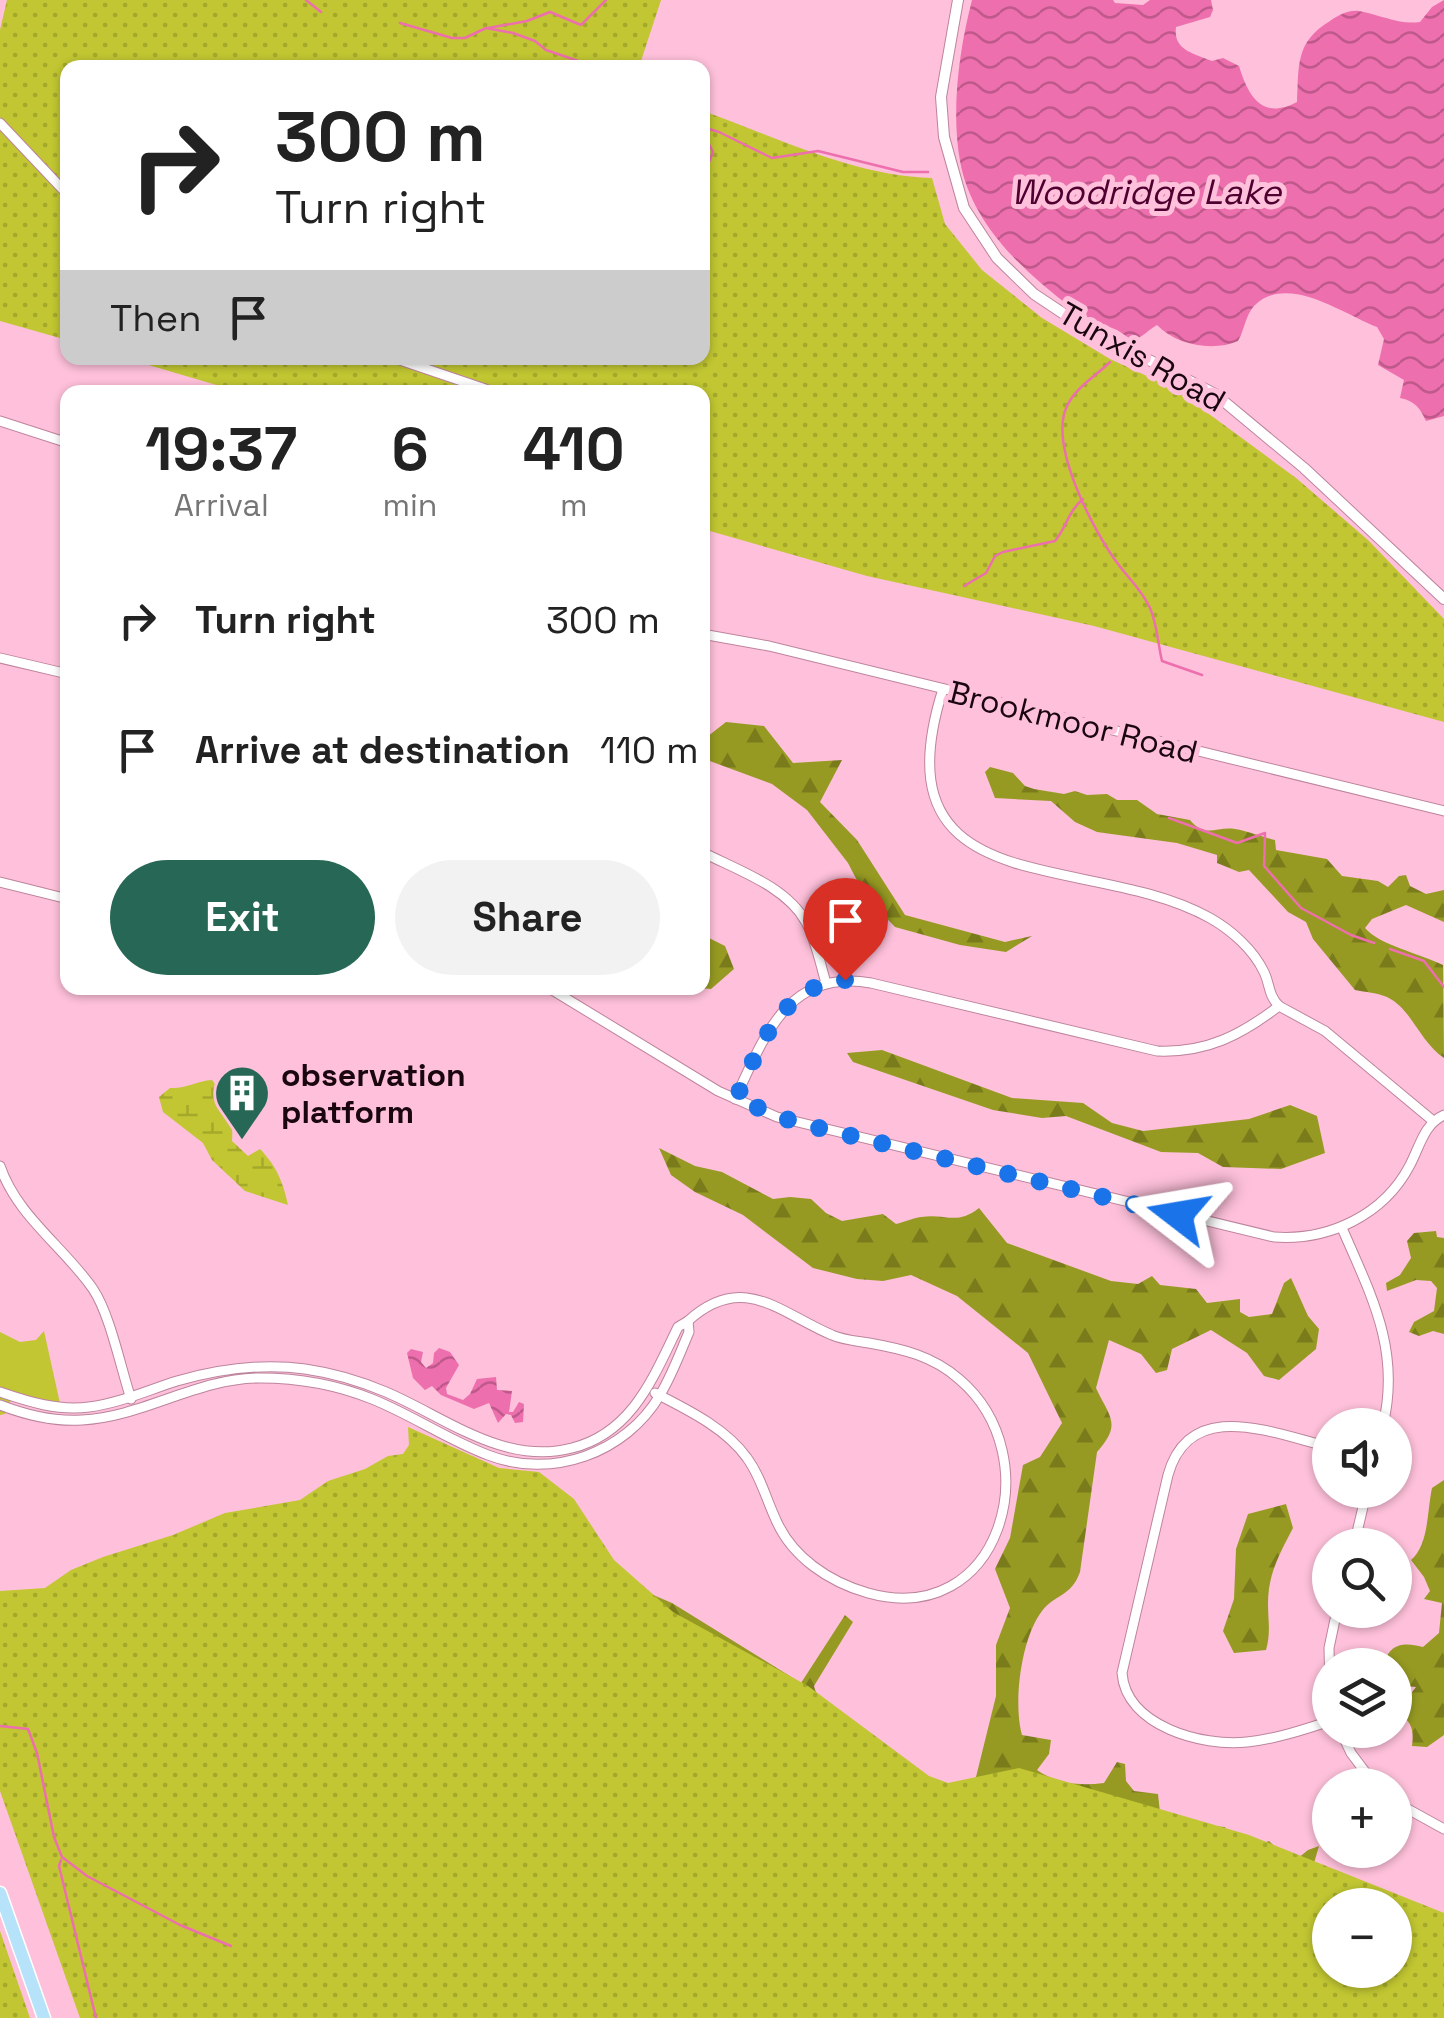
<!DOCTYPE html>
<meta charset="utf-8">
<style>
:root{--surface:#fff;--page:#f2f2f2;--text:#222;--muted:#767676;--accent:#276755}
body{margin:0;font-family:"Space Grotesk",sans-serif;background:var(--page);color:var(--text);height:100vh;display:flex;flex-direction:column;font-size:38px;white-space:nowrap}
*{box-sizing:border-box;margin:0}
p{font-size:32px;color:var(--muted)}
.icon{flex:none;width:55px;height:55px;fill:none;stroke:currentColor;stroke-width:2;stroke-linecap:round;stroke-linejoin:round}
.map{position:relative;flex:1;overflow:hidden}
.details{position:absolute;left:60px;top:385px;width:650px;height:610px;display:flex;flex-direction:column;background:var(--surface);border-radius:20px;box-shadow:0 2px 8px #0004}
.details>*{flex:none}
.guide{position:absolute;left:60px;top:60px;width:650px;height:305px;border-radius:20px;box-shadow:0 2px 8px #0004;background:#fff;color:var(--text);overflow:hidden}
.controls{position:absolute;left:1312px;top:1408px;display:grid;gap:20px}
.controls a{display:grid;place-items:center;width:100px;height:100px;border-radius:50%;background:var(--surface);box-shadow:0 2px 8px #0004;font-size:50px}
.pin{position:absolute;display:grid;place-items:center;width:85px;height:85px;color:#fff;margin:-102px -42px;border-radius:50% 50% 50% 0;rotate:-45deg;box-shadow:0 0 10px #0007}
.pin .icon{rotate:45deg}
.me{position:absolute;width:110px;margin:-55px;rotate:284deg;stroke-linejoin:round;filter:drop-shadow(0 0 8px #0008)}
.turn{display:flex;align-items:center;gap:35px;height:210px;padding:0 50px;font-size:45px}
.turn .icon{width:130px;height:130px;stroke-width:2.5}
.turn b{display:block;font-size:70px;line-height:85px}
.then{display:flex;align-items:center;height:95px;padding:0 50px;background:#0003;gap:20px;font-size:38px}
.eta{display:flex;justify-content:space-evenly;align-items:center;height:170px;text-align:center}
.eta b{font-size:60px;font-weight:700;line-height:70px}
.primary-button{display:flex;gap:20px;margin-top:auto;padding:20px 50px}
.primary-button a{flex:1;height:115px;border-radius:60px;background:var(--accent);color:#fff;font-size:40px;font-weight:700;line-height:115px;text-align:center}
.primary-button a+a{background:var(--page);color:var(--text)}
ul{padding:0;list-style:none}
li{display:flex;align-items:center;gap:30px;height:130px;padding:0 50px}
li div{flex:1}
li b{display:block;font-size:38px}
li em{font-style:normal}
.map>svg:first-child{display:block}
.grass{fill:#c1c632}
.forest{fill:url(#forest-firs)}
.wetland{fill:url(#wetland-marsh)}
.park{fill:url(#park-dots);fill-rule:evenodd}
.water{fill:url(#water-waves)}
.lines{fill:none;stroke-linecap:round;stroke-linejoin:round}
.stream{stroke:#ed6fad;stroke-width:2.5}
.minor-casing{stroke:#be849d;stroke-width:11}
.tertiary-casing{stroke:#be849d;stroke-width:12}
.primary-casing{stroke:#fff;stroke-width:15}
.minor{stroke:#fff;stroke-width:9}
.tertiary{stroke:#fff;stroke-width:10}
.primary{stroke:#b6e3fa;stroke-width:12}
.route{stroke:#1a73e8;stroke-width:18;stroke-dasharray:0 32.4}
.labels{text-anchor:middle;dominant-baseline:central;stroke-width:10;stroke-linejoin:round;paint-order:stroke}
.street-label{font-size:32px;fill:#1a060f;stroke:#fec0da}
.poi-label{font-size:32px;font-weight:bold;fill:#1a060f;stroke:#fec0da;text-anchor:start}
.water-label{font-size:35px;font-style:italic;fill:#500030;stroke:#fec0da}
</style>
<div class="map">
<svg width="1444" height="2018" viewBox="0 0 1444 2018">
<defs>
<pattern id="forest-firs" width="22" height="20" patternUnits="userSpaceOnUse" patternTransform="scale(2.5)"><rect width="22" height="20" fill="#969a22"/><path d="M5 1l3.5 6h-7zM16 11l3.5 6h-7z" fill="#7a7c1c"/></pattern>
<pattern id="wetland-marsh" width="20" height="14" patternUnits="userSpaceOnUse" patternTransform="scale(2.5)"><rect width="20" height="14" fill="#c1c632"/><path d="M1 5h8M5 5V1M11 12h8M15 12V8" fill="none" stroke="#a5a92b"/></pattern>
<pattern id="park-dots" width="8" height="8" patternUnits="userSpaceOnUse" patternTransform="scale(2.5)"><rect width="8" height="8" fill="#c1c632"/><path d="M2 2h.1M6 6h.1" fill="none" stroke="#a5a92b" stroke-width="1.8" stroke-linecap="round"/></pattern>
<pattern id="water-waves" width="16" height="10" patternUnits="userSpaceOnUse" patternTransform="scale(2.5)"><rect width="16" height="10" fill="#ed6fad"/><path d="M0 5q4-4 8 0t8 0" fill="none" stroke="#bf598b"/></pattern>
</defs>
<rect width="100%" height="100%" fill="#fec0da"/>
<polygon class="grass" points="44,1331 61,1408 13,1396 5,1414 0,1415 0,1332 20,1342 36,1340"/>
<g class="forest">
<polygon points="726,722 764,726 793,763 842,760 820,802 857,840 905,915 1005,942 1032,936 1006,952 960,945 895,927 865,896 848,863 807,810 772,784 707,760 703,740"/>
<path d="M990 767 1013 773 1025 786 1034 789 1064 794 1075 791 1087 795 1107 794 1117 800H1137L1157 814 1190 820C1206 839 1216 826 1235 829 1248 831 1262 837 1275 840L1276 850 1327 859 1342 876 1378 881 1388 887 1399 876 1406 875 1410 886 1426 894 1444 890V922L1406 905 1372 919 1365 928C1379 945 1421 954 1443 965L1444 1058C1419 1041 1412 1009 1387 997 1378 993 1365 992 1355 990L1313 939 1306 922 1288 912 1249 870 1239 872 1217 863V855L1177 843 1097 832 1075 822 1051 801 995 798 985 772Z"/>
<polygon points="703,935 725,946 734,969 711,989 701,988"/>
<polygon points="882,1050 1012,1098 1083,1103 1112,1123 1143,1131 1249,1119 1290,1105 1317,1116 1325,1153 1281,1169 1223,1167 1198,1153 1161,1152 1066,1116 1042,1118 993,1110 853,1062 847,1053"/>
<path d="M659 1148 695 1166 722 1172 773 1199 790 1197 811 1199 826 1213 842 1221 883 1214 896 1224C904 1222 913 1218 921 1217 946 1213 956 1226 979 1208L1007 1243 1111 1281 1138 1284 1152 1276 1160 1285 1196 1289 1207 1303 1240 1299V1312L1249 1317 1272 1314 1284 1283 1291 1278 1308 1316 1319 1329 1316 1349 1279 1380 1264 1376 1247 1353 1211 1330 1172 1349 1167 1370 1156 1373 1141 1354 1109 1340 1096 1388C1110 1418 1122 1424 1097 1452L1080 1572C1071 1597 1055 1594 1042 1611 1021 1638 1013 1703 1022 1735L1051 1740 1049 1754 1037 1770C1057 1784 1079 1786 1104 1783L1117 1762 1125 1764 1126 1781 1134 1791 1158 1794 1161 1822 1225 1827 1229 1835 1258 1845 1269 1841 1292 1863 1308 1850 1319 1846 1314 1863 1330 1970H1395L1444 2018 375 1921 632 1586 672 1603 801 1683 845 1615 853 1622 814 1686C826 1736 914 1769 956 1791L975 1781 996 1696V1645L1010 1608 995 1569 1010 1538 1023 1465 1040 1457 1062 1423 1028 1353 957 1296 911 1275 883 1281 857 1279 813 1268 743 1215 695 1192 671 1175Z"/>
<polygon points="1436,1231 1437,1237 1444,1238 1444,1334 1433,1331 1419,1336 1409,1332 1414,1322 1434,1311 1437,1288 1431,1281 1416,1280 1387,1291 1386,1283 1400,1275 1411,1258 1407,1241 1414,1233"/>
<path d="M1444 1480V1735L1427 1747 1412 1746C1414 1729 1412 1723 1399 1713L1397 1704 1406 1700 1416 1687 1395 1685V1665H1384C1389 1643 1404 1642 1423 1647L1439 1633 1442 1603 1424 1599 1430 1591 1424 1577 1411 1560C1429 1545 1427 1511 1432 1488Z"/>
<path d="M1286 1504 1293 1528C1280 1553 1268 1574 1268 1603 1268 1621 1271 1632 1266 1650L1234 1653 1223 1631 1234 1599 1236 1549 1248 1514Z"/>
</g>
<path class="wetland" d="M212 1080C226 1098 234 1118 232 1141L248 1156 260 1149C277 1167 283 1182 288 1205L245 1191 212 1160 203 1143 163 1112 159 1097 170 1088C186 1089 196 1081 212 1080Z"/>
<g class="park">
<polygon points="7,0 661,0 639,67 68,68 67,340 0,321 0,30"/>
<path d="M703 111C776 137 853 176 932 178L945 224 982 270 1042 318 1110 359 1175 389 1296 478 1368 540 1444 619V722L1094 626 867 576 703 529 702 392H240L125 358H702Z"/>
<path d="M408 1427 499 1468 539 1472 574 1499 614 1560 673 1612 808 1686 929 1776 948 1783 1019 1768 1249 1835 1444 1913V2018H80L0 1791V1591L45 1588 71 1570 103 1557 173 1535 225 1513 300 1500 328 1481 365 1469 388 1456 403 1454 409 1445ZM1330 1905H1395V1970H1330Z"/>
<polygon points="0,1931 30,2018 0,2018"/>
</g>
<g class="water">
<path d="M972 0H1113L1115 3 1143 5 1150 0H1211L1213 10 1210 17 1176 27C1173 50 1193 53 1212 61L1223 58 1239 66C1248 95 1261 121 1297 102 1299 66 1295 42 1330 21 1339 15 1348 10 1359 11 1381 15 1398 25 1420 22L1432 7 1444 0V416L1426 421C1420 408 1415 401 1400 398L1404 380 1378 365 1384 339 1377 327C1345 315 1287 272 1254 306 1246 314 1244 331 1238 341 1213 352 1176 345 1157 325 1149 329 1140 341 1130 339 1129 338 1119 331 1117 330 1101 323 1083 317 1069 306 1022 270 971 223 960 161 951 110 959 50 972 0Z"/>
<polygon points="439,1348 450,1352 459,1365 446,1388 447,1394 463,1400 470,1394 477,1379 496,1377 497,1390 512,1391 509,1412 513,1412 519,1402 524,1404 523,1422 515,1423 511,1415 506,1414 498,1423 489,1403 474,1409 441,1395 432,1386 425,1390 413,1378 407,1353 411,1349 423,1352 421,1362 426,1368 433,1363 434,1353"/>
</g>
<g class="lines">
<g class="stream">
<polyline points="306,0 321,12"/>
<polyline points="400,23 452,38 465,38 486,28 513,33 535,41 546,50 599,68"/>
<polyline points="488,28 527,21 550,12 581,25 606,0"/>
<polyline points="702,127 719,132 772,158 818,151 903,172 928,172"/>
<polyline points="702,131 713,152 709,162 702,164"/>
<path d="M1110 362C1096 376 1076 387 1067 406 1048 445 1094 532 1118 564 1129 579 1142 590 1150 608 1157 623 1158 645 1162 661L1202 675"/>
<path d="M964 586 986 573 995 556 1003 552 1055 541C1066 528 1069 510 1083 499"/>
<polyline points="1169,818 1237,843 1265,833 1264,866 1301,908 1351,935 1374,943"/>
<polyline points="1390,949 1424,961 1444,987"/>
<polyline points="0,1726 28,1729 37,1753 54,1837 62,1857 87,1876 180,1925 231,1946"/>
<polyline points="61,1860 59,1866 96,2018"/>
</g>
<g class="minor-casing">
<g id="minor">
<polyline points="0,123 68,195"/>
<polyline points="394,358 494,392"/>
<polyline points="0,421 68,443"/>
<polyline points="702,634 769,646 1444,811"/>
<polyline points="0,658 68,674"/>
<path d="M943 689C874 907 1089 850 1210 918 1231 930 1253 949 1264 972 1270 984 1268 995 1279 1006"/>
<path d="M702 852C737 870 786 886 806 922 816 941 820 963 826 983"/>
<polyline points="0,882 68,899"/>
<path d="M549 988 718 1091 777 1117 1274 1237C1329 1241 1384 1215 1410 1165 1420 1146 1424 1124 1444 1115"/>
<path d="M735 1099C764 1037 788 968 871 983L1157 1051C1207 1053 1241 1035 1279 1006L1325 1031 1432 1120"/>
<path d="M0 1166C17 1216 64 1247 93 1289 110 1314 121 1369 131 1399"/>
<path d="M1342 1228C1371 1295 1401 1350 1383 1425"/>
<path d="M0 1392C29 1402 58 1411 89 1407 120 1403 148 1390 177 1381 219 1369 262 1363 305 1369 333 1373 360 1381 386 1392 445 1417 504 1466 572 1448 632 1433 653 1378 678 1327L688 1321 689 1332C680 1353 672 1375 660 1395 626 1453 552 1480 488 1455 448 1440 412 1415 372 1399 337 1385 297 1378 260 1378 197 1378 143 1417 82 1420 54 1422 26 1415 0 1405"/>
<path d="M655 1393C686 1409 726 1428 747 1458 761 1477 766 1499 776 1520 792 1557 829 1582 868 1593 1000 1630 1051 1457 959 1379 933 1356 903 1349 869 1343 857 1341 843 1340 832 1335 780 1313 743 1271 688 1321"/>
<path d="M1330 1447C1274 1434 1190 1396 1168 1475L1122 1673C1126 1726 1202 1747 1247 1742 1275 1739 1303 1730 1330 1721"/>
<polyline points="1354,1545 1367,1490"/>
<polyline points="1330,1693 1329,1648 1337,1610"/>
<polyline points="1340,1730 1351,1753 1375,1785"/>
<polyline points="1395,1802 1444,1829"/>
</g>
</g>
<g class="tertiary-casing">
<polyline id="tertiary" points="958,0 941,97 944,137 964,208 997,258 1034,294 1079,324 1215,394 1304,468 1444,599"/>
</g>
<g class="primary-casing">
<polyline id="primary" points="0,1893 44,2018"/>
</g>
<use href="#minor" class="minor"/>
<use href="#tertiary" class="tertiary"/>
<use href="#primary" class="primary"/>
</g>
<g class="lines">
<path class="route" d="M845 980C781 984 758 1050 736 1099L794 1122 1178 1215"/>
</g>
<defs>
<g id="building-pin" transform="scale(2.875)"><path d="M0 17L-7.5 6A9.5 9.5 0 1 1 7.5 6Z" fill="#276755" stroke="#fec0da"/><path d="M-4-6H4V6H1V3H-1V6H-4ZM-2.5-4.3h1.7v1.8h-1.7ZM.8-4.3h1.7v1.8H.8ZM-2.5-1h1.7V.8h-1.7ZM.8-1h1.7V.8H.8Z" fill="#fff"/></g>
</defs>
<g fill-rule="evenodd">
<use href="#building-pin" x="242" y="1093"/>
</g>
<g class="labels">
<g class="street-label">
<text transform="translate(1142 357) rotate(30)">Tunxis Road</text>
<text transform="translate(1073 722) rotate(14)">Brookmoor Road</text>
</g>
<g class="poi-label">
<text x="281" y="1075">observation<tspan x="281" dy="37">platform</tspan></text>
</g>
<g class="water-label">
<text x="1146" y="192">Woodridge Lake</text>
</g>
</g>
</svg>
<div class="controls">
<a><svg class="icon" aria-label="sound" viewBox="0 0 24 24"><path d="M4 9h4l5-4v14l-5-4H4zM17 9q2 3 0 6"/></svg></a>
<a><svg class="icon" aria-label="search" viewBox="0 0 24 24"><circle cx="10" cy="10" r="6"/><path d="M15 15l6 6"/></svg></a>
<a><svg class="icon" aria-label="layers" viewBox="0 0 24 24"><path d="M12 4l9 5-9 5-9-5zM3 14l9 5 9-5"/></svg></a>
<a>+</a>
<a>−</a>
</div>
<div class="pin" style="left:845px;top:980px;background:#d93025"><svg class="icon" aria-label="arrive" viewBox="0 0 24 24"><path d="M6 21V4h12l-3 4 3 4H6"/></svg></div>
<svg class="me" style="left:1178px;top:1215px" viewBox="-20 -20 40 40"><path d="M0-17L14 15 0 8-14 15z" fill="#1a73e8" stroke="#fff" stroke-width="4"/></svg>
<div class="guide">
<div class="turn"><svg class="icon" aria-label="right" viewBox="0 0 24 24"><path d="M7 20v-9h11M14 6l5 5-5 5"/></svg><div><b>300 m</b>Turn right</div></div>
<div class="then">Then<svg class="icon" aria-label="arrive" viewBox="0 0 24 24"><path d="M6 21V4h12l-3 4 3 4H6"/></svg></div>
</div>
<section class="details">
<div class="eta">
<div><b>19:37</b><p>Arrival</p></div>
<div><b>6</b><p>min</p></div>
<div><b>410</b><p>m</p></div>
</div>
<ul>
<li><svg class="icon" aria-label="right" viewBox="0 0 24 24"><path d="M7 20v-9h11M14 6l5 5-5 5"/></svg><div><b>Turn right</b></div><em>300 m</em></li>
<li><svg class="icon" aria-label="arrive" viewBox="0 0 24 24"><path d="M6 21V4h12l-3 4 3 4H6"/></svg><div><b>Arrive at destination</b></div><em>110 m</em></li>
</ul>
<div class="primary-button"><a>Exit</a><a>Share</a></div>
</section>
</div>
